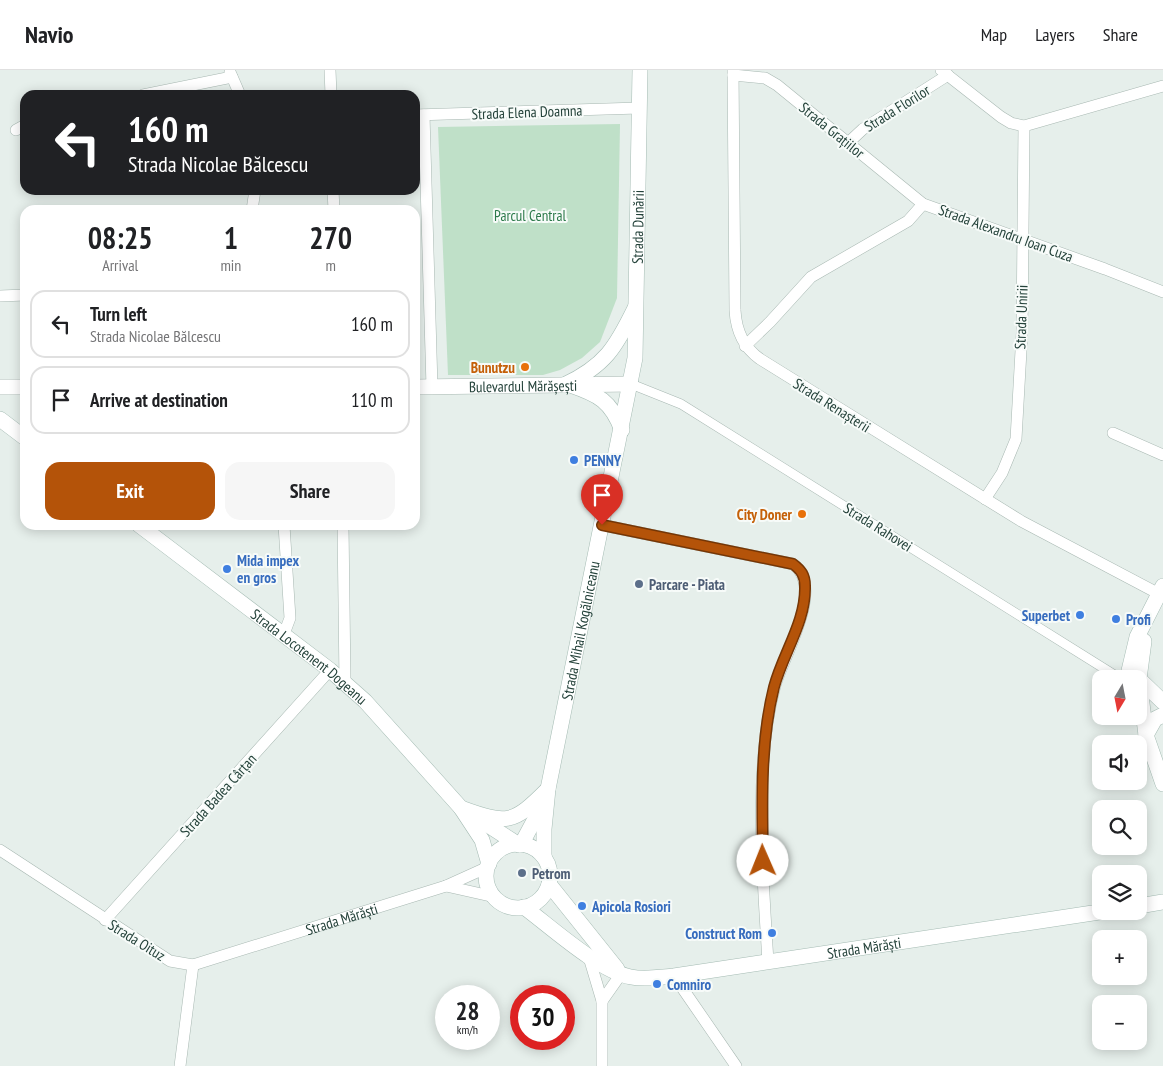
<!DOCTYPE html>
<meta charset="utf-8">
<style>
:root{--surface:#fff;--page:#f6f6f6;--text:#202124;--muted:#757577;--line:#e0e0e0;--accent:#b45309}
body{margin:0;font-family:"PT Sans Narrow",sans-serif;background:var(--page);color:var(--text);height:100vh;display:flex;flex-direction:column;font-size:19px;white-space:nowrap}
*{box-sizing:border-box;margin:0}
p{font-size:16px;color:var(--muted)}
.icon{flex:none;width:28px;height:28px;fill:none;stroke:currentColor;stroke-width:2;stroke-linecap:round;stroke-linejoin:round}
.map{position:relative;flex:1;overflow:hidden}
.side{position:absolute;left:20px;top:135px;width:400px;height:325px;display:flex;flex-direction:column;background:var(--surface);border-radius:15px;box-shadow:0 2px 12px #0003}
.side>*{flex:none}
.top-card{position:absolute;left:20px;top:20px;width:400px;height:105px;border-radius:15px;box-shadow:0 2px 12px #0003;background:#202124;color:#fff;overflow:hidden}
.needle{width:32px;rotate:190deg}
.controls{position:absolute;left:1092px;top:600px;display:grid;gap:10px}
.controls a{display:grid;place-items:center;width:55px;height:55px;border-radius:10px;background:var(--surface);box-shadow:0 2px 12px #0003;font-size:25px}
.speed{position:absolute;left:435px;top:915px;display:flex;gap:10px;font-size:25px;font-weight:700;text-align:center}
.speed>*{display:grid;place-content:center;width:65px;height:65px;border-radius:50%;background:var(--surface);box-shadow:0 2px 12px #0003;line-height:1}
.speed small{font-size:12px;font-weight:400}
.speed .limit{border:8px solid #d22;background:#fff;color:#111}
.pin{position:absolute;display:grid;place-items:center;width:42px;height:42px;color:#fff;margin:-51px -21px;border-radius:50% 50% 50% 0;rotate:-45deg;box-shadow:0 0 5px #0007}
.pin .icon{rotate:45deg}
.me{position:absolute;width:55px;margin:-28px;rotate:359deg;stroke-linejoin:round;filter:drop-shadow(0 0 4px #0008)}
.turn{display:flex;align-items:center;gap:18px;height:105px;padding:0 25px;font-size:22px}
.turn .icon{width:65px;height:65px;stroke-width:2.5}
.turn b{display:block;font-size:35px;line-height:42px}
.eta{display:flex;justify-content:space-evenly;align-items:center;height:85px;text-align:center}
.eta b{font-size:30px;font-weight:800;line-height:35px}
.primary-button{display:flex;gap:10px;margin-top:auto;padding:10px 25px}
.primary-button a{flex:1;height:58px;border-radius:15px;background:var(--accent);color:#fff;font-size:20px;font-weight:800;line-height:58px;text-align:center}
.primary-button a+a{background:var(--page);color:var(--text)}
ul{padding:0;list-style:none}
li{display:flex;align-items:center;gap:15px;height:68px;margin:0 10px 8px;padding:0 15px;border:2px solid var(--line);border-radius:15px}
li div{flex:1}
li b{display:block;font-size:19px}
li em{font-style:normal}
header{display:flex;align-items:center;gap:30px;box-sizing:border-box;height:70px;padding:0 25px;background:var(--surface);border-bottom:1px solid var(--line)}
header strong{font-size:24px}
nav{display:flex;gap:28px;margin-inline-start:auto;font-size:18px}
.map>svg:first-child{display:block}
.green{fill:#bfe0c8}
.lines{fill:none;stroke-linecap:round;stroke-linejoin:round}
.pedestrian-casing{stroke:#a8b8b2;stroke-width:10}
.minor-casing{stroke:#a8b8b2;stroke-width:12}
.tertiary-casing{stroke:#a8b8b2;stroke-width:16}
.secondary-casing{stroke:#a4bbb3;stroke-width:16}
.pedestrian{stroke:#fff;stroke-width:9}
.minor{stroke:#fff;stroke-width:11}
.tertiary{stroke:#fff;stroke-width:15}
.secondary{stroke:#fff;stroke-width:15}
.route-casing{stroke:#753606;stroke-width:12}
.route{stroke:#b45309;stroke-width:9}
.food-dot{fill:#e8710a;stroke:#f7fbf9;stroke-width:2}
.shop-dot{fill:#3f7fe0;stroke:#f7fbf9;stroke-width:2}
.service-dot{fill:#5c6f8a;stroke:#f7fbf9;stroke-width:2}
.labels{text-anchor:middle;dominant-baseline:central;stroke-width:4;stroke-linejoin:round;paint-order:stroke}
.street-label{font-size:15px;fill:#24423a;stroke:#f7fbf9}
.park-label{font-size:15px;fill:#2d7a4b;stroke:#f7fbf9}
.food-label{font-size:15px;font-weight:bold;fill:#c56008;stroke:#f7fbf9;text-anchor:end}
.shop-label{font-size:15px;font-weight:bold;fill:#366cbe;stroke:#f7fbf9;text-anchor:start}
.service-label{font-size:15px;font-weight:bold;fill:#4e5e75;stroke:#f7fbf9;text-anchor:start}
</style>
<header>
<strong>Navio</strong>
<nav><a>Map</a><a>Layers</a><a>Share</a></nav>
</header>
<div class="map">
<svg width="1163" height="996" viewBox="0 0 1163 996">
<rect width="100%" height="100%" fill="#e6efeb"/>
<polygon class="green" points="620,54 617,228 600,272 582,288 560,300 543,305 448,305 438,57"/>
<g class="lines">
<g class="pedestrian-casing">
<polyline id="pedestrian" points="631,314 681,334 1121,609"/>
</g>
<g class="minor-casing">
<g id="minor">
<polyline points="330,0 331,25"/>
<path d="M733 0 735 240C736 260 743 277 760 289L1021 451 1163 526"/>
<polyline points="941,0 1001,47 1011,53 1024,56 1163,16"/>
<polyline points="230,2 240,25"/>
<polyline points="733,5 765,8 777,15 923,134 1105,199 1163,222"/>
<polyline points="143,25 232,7"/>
<polyline points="415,45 639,38"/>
<polyline points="424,45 432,317"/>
<polyline points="16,60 25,55"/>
<polyline points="848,73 863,59 948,5"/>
<polyline points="333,120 334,140"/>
<polyline points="252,140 255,120"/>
<polyline points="0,226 25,225"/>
<polyline points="745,276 770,252 811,207 908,151 923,134"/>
<polyline points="1113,363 1163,385"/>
<polyline points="985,429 1002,403 1016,369 1022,263 1024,56"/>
<polyline points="284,455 290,548 284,564"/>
<polyline points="343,455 345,612"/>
<path d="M602 455 793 494C826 518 783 586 775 616 753 697 763 808 768 892"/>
<path id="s1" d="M0 780 170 891 193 895 446 816 488 797"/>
<polyline points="446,816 495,827"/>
<polyline points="105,850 330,600"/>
<polyline points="588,884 602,931 602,996"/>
<polyline points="674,906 736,996"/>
<polyline points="602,931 621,904"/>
<polyline points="180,996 193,895"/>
</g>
</g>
<g class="tertiary-casing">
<g id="tertiary">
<polyline points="0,317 25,317"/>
<path id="s2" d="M415 317 631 314"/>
</g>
</g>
<g class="secondary-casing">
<g id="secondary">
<path d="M564 315C605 296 616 277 635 238"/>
<path d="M570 315C599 325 611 331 622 360"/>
<polyline points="0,349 25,368"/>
<path id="s3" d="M139 455 330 600 365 631 461 738 482 770 489 794"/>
<polyline points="1127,609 1137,567 1163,516"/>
<polyline points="1139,609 1144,571"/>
<polyline points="1139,609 1163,632"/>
<polyline points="1139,610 1146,665 1163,714"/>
<polyline points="1146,665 1155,649 1163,645"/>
<path d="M461 738C508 755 513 754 548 719"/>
<polyline points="477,748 519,775"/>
<circle cx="518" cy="806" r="32"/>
<polyline points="521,775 543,734"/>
<path id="s4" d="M544 787V759L548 719 635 288 640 0"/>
<polyline points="549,814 617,899"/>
<polyline points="1139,836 1163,832"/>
<path id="s5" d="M524 837C551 857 599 901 631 907 645 910 660 907 674 906L1106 841"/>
</g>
</g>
<use href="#pedestrian" class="pedestrian"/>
<use href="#minor" class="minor"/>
<use href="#tertiary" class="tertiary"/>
<use href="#secondary" class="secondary"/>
</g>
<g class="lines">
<g class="route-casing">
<path id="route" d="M602 455 793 494C801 500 805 505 805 516 806 552 783 583 774 617 760 673 762 733 763 791"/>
</g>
<use href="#route" class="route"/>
</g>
<g class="food-dot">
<circle cx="525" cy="297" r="5"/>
<circle cx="802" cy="444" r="5"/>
</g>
<g class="shop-dot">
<circle cx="574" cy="390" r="5"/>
<circle cx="227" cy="499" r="5"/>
<circle cx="1080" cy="545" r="5"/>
<circle cx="1116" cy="549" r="5"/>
<circle cx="582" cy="836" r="5"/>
<circle cx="772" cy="863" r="5"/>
<circle cx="657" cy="914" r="5"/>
</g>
<g class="service-dot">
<circle cx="639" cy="514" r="5"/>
<circle cx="522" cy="803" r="5"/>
</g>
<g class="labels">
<g class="street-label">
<text transform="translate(897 38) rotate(-32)">Strada Florilor</text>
<text transform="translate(527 42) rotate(-2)">Strada Elena Doamna</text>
<text transform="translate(832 60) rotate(39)">Strada Grațiilor</text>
<text stroke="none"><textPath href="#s4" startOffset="639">Strada Dunării</textPath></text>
<text transform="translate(1006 163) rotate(20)">Strada Alexandru Ioan Cuza</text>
<text transform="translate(1021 247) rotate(-88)">Strada Unirii</text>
<text stroke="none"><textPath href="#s2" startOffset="108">Bulevardul Mărășești</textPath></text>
<text transform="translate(832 335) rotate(32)">Strada Renașterii</text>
<text transform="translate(878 457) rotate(32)">Strada Rahovei</text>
<text stroke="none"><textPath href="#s4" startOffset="230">Strada Mihail Kogălniceanu</textPath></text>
<text stroke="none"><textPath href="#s3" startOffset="215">Strada Locotenent Dogeanu</textPath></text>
<text transform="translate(218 725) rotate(-48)">Strada Badea Cârțan</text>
<text stroke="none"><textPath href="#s1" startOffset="382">Strada Mărăști</textPath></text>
<text transform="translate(137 870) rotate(32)">Strada Oituz</text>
<text stroke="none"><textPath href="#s5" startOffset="364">Strada Mărăști</textPath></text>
</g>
<g class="park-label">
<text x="530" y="145">Parcul Central</text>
</g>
<g class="food-label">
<text x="515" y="297">Bunutzu</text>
<text x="792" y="444">City Doner</text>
</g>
<g class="shop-label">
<text x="584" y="390">PENNY</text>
<text x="237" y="490">Mida impex<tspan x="237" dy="17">en gros</tspan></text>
<text x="1070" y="545" text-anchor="end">Superbet</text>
<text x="1126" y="549">Profi</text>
<text x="592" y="836">Apicola Rosiori</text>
<text x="762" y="863" text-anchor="end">Construct Rom</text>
<text x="667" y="914">Comniro</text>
</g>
<g class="service-label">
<text x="649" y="514">Parcare - Piata</text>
<text x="532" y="803">Petrom</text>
</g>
</g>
</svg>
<div class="controls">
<a><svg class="needle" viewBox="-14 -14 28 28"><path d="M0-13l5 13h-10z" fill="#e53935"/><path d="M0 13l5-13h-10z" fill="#757577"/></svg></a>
<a><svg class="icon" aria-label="sound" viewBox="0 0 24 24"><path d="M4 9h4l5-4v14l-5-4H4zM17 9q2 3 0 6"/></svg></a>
<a><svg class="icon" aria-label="search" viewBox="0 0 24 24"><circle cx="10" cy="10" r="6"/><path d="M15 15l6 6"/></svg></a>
<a><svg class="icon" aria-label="layers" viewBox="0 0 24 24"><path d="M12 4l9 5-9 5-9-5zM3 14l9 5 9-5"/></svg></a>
<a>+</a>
<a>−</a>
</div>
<div class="speed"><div>28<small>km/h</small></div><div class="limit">30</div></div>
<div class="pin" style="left:602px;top:455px;background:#d93025"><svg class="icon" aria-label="arrive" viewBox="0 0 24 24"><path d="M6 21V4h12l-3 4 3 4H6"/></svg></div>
<svg class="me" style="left:763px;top:791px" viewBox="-20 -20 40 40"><circle r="19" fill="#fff"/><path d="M0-13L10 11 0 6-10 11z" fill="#b45309"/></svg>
<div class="top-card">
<div class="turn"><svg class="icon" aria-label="left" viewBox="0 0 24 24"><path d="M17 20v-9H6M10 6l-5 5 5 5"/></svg><div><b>160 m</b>Strada Nicolae Bălcescu</div></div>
</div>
<section class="side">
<div class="eta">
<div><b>08:25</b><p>Arrival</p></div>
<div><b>1</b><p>min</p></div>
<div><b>270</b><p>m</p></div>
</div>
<ul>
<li><svg class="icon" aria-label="left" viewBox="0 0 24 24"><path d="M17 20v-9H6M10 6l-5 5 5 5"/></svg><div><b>Turn left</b><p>Strada Nicolae Bălcescu</p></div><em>160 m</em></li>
<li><svg class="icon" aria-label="arrive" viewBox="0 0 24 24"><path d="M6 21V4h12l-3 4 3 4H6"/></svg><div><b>Arrive at destination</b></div><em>110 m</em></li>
</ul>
<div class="primary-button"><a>Exit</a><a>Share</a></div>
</section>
</div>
